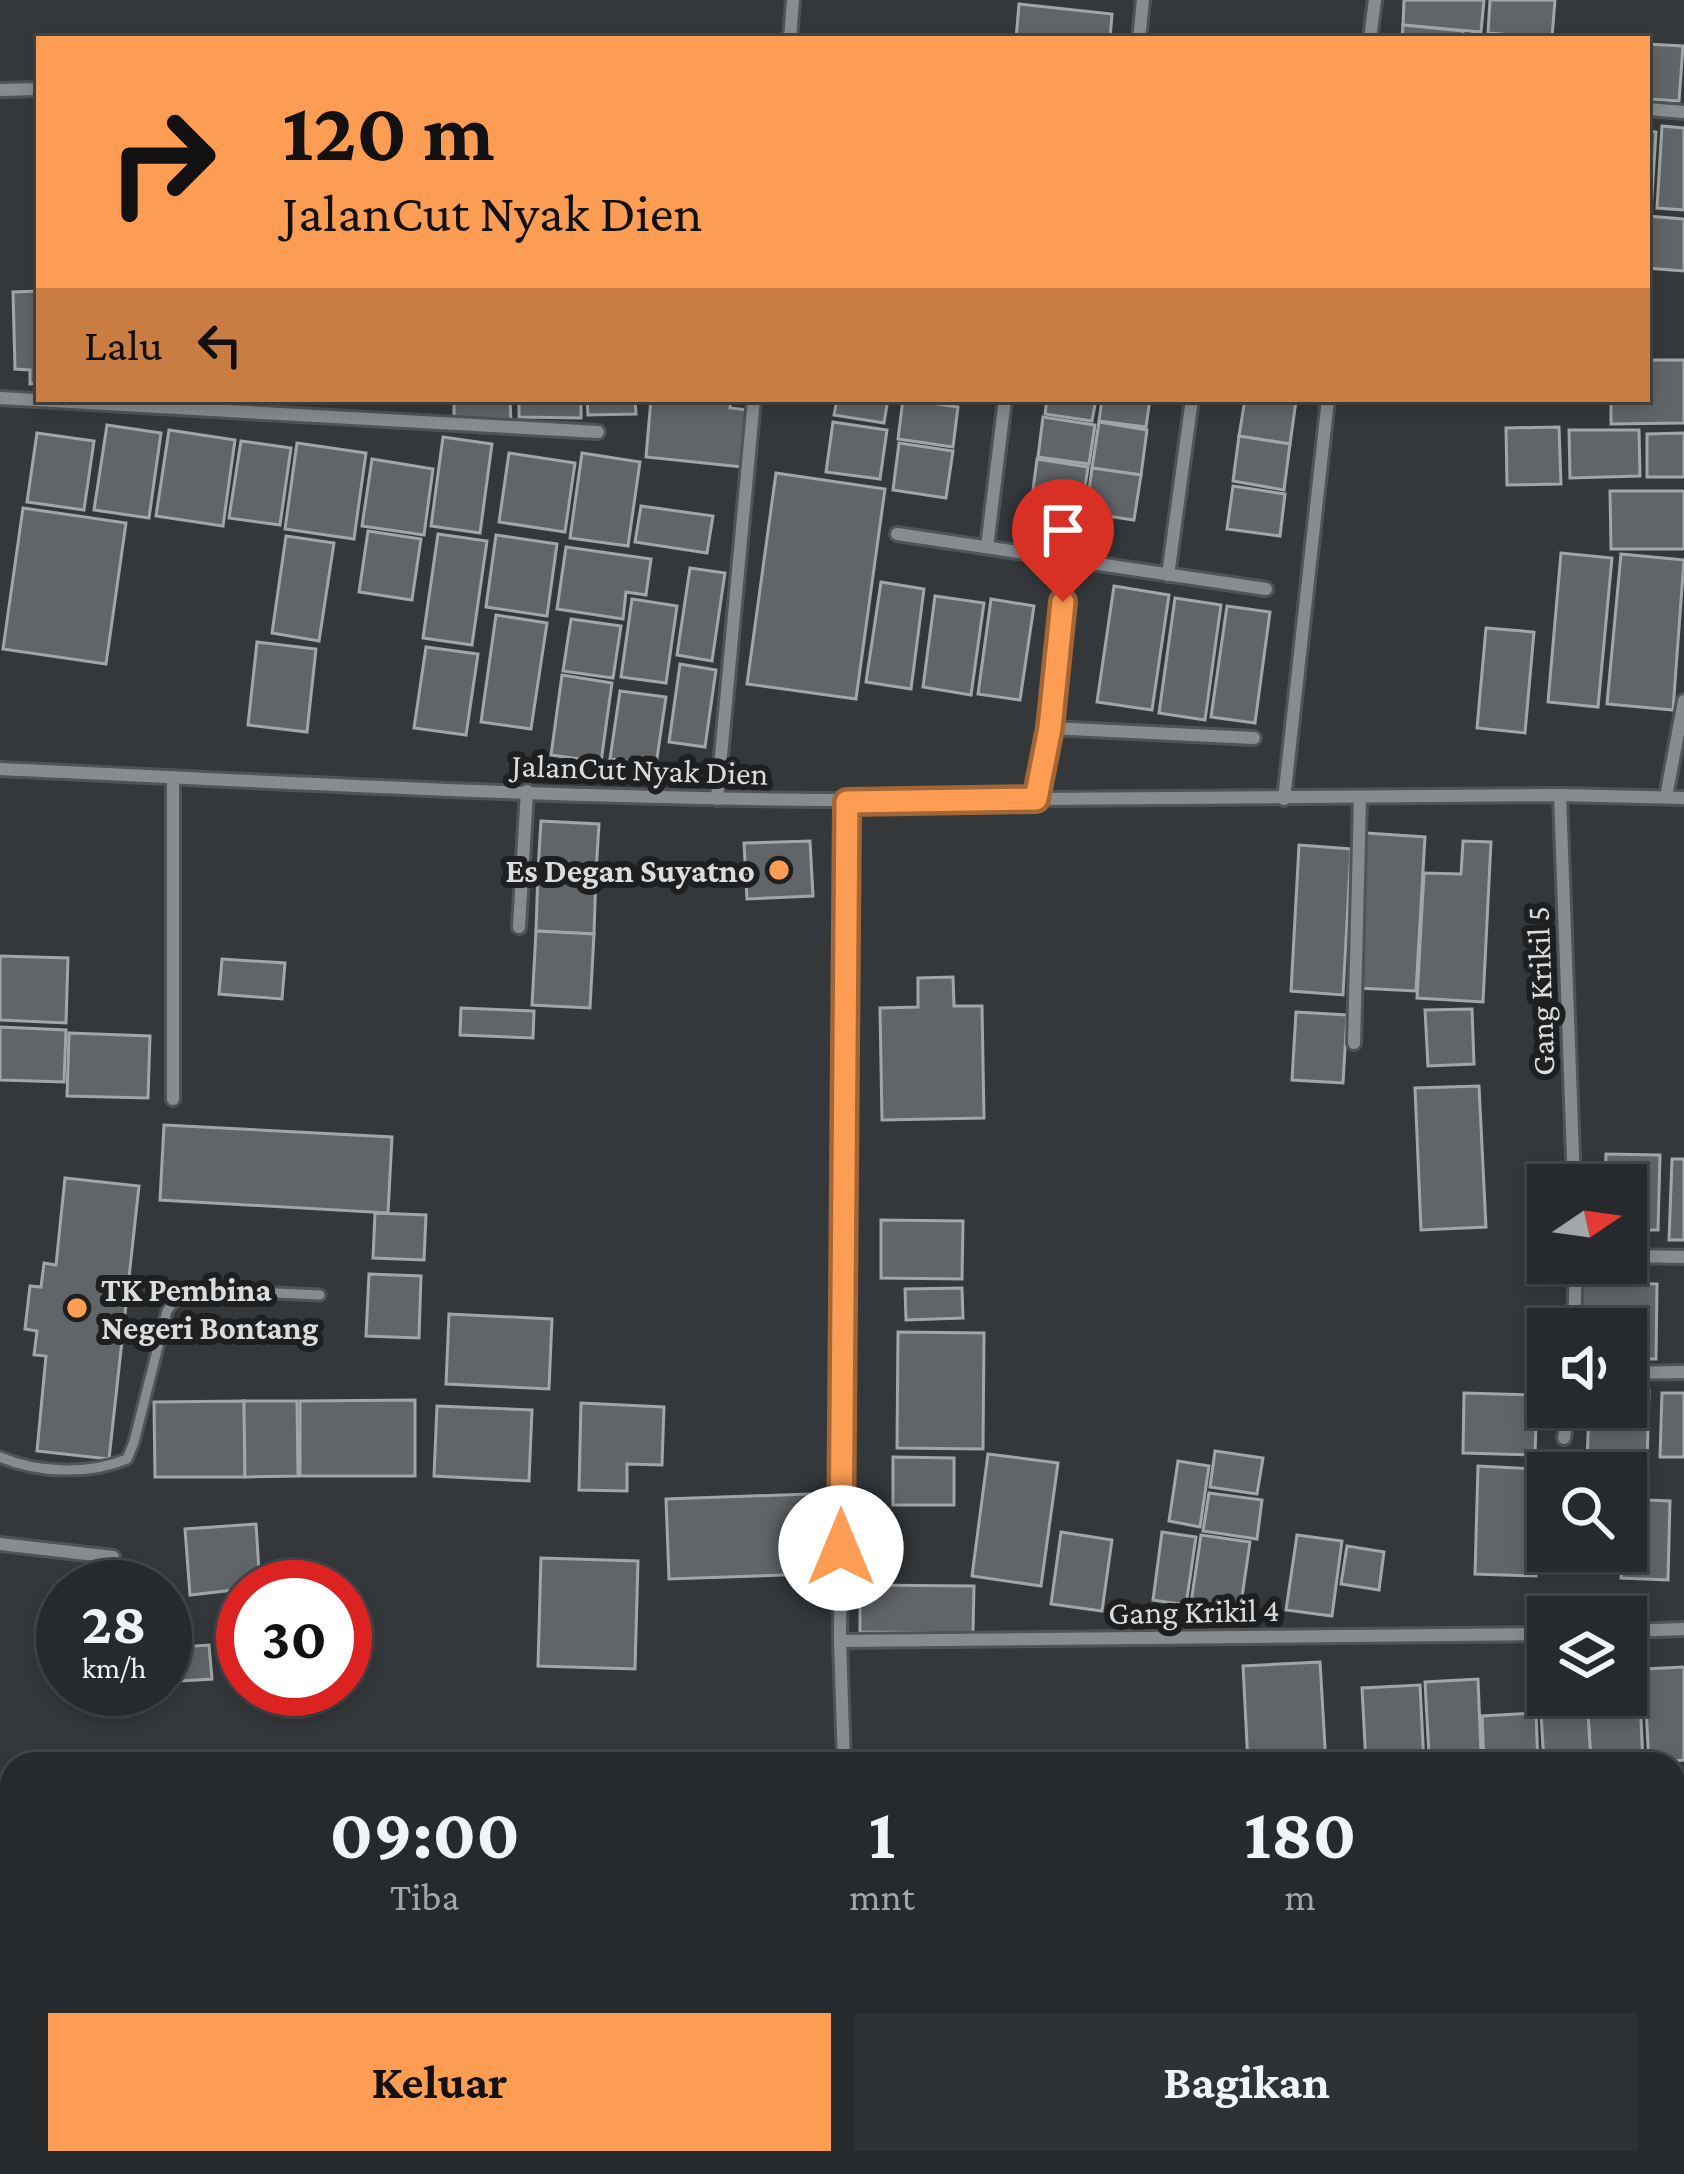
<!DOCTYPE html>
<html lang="id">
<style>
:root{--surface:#272a2c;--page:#2f3234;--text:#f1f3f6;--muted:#a4a7a9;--line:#434648;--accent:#fd9d54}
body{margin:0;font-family:"Crimson Pro",serif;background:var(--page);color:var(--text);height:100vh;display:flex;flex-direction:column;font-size:45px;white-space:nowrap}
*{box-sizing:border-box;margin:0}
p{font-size:39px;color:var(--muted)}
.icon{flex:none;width:66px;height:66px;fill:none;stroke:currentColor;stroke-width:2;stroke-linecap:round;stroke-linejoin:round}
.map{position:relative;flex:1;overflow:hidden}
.side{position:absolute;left:0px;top:1752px;width:1686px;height:423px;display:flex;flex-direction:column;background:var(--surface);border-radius:36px 36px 0 0;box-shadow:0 6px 18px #0003,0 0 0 3px var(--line)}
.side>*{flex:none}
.banner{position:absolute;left:36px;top:36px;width:1614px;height:366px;border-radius:0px;box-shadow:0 6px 18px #0003,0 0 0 3px var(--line);background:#fd9d54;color:#111;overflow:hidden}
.needle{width:78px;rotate:77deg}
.buttons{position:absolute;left:1527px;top:1164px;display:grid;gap:24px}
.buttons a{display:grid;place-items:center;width:120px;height:120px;border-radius:0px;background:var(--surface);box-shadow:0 6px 18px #0003,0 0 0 3px var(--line);font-size:60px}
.speed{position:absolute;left:36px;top:1560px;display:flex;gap:24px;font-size:60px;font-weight:700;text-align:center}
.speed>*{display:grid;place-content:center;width:156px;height:156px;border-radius:50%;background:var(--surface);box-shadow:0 6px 18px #0003,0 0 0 3px var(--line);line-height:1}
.speed small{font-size:30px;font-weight:400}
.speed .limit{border:18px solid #d22;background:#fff;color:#111}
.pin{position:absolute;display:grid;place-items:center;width:102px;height:102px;color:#fff;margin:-123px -51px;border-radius:50% 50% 50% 0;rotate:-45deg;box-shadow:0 0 12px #0007}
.pin .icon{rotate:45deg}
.me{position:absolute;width:132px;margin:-66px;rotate:0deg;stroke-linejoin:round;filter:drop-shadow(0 0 9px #0008)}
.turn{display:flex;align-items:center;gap:42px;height:252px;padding:0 48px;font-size:54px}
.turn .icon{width:156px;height:156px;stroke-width:2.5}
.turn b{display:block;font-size:84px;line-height:102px}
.then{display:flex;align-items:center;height:114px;padding:0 48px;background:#0003;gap:24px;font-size:45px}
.eta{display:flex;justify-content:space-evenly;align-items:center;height:204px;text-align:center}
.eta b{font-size:72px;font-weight:700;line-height:84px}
.primary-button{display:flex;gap:24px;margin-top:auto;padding:24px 48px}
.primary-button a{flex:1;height:138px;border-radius:0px;background:var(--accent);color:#111;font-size:48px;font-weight:700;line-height:138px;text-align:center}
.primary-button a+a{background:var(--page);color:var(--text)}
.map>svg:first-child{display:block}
.building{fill:#616568;stroke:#a1a6a9;stroke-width:3}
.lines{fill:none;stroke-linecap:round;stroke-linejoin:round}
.lane-casing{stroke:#515457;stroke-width:15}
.street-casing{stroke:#515457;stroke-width:18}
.lane{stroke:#878c8f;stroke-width:9}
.street{stroke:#878c8f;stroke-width:12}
.route-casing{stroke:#a46637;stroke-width:30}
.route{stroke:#fd9d54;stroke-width:21}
.poi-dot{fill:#fd9d54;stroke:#1d1f20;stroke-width:4.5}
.labels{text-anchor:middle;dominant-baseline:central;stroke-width:12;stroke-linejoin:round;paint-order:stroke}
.street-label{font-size:33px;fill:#dadcde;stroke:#1d1f20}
.poi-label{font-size:33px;font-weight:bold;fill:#dadcde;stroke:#1d1f20;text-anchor:end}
</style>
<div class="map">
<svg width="1684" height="2174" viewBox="0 0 1684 2174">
<rect width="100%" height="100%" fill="#34383b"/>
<g class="building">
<polygon points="1404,0 1484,0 1481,32 1403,25"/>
<polygon points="1490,0 1555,0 1552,38 1488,33"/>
<polygon points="1019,4 1112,14 1110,39 1016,39"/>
<polygon points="1403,25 1463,31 1463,39 1402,39"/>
<polygon points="1647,44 1683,46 1679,101 1647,99"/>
<polygon points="1662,126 1684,128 1684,210 1657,208"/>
<polygon points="1647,131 1656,132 1651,212 1647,212"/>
<polygon points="1647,216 1684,219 1684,271 1647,268"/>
<polygon points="39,291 39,383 30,384 30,370 15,369 13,292"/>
<polygon points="1647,360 1684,360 1684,423 1611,424 1611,399 1647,399"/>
<polygon points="454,399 510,399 511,422 454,422"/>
<polygon points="519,399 581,399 581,418 519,417"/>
<polygon points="587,399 635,399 636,414 588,415"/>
<polygon points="651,399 731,399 730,408 749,410 743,467 646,457"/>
<polygon points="837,399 888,399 884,423 834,415"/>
<polygon points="903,399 958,407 953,447 898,439"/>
<polygon points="1047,399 1096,399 1092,421 1045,414"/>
<polygon points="1102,399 1150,399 1146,427 1099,421"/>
<polygon points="1245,399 1296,401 1290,444 1239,436"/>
<polygon points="1043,417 1095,425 1089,464 1038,457"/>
<polygon points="833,422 887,430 880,479 826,472"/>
<polygon points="1099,422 1147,430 1141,475 1092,468"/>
<polygon points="107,425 161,433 149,518 94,510"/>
<polygon points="1559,427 1561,484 1507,485 1506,428"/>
<polygon points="169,430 235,440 223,526 156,516"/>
<polygon points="1569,430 1639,430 1640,476 1570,478"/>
<polygon points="37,433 94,441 84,510 27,502"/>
<polygon points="1684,433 1684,477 1647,477 1647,434"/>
<polygon points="1239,436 1290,444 1284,490 1233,481"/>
<polygon points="443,437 492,444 480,533 431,526"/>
<polygon points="241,441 291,448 280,525 229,518"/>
<polygon points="297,443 366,453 354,539 285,529"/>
<polygon points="899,443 953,451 946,498 893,490"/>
<polygon points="509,453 575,463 565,532 499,522"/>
<polygon points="582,453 640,462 628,546 570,538"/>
<polygon points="372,459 433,469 424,535 362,526"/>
<polygon points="1037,459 1088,467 1081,513 1031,505"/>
<polygon points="1092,468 1141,475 1134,520 1086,513"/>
<polygon points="776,473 885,489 856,699 747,684"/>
<polygon points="1233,486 1285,494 1280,536 1227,529"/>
<polygon points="1610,491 1684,491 1684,549 1611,549"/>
<polygon points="641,506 713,516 707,553 635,542"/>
<polygon points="23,508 126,523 106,664 3,649"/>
<polygon points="368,531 421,539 412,600 359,592"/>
<polygon points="438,534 487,541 472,645 423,638"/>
<polygon points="496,535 557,544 547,616 486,607"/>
<polygon points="286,536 334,543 319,641 272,633"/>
<polygon points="566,547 651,559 646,595 626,592 623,619 557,609"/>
<polygon points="1561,553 1612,558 1598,707 1548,702"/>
<polygon points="1621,554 1684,560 1673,710 1607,704"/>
<polygon points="690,568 725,573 712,661 677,655"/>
<polygon points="881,582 924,589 911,689 866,682"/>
<polygon points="1114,586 1169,595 1152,710 1097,702"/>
<polygon points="935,596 984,603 971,695 923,687"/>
<polygon points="1175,598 1221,605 1205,720 1159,713"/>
<polygon points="632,599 677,606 666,683 621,677"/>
<polygon points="991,599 1034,606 1020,700 978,694"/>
<polygon points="1227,606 1270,612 1255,723 1211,717"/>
<polygon points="496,615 547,623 531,729 481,722"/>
<polygon points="571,619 621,626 613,678 563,671"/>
<polygon points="1486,628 1534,632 1525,733 1477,728"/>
<polygon points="257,642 316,649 307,732 248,725"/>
<polygon points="426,647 478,654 466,735 414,728"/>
<polygon points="680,664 716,670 705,747 669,742"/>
<polygon points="562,675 612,683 601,762 551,755"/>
<polygon points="620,691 666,697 656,765 610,759"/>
<polygon points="541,821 599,824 596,873 538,870"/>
<polygon points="1366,833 1425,837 1416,991 1357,988"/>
<polygon points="810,841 813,896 747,899 744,843"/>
<polygon points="1463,841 1491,842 1483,1002 1417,998 1424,873 1461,874"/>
<polygon points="1299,845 1351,849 1343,995 1291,991"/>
<polygon points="538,870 596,873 594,934 536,931"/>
<polygon points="536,931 594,934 590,1008 532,1005"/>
<polygon points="0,956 68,958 66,1023 0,1020"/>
<polygon points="222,959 285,963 282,999 219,994"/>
<polygon points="953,977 954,1006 982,1006 984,1118 882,1120 880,1008 918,1007 918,978"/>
<polygon points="461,1008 534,1011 533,1038 460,1035"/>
<polygon points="1472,1009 1474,1064 1428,1066 1425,1010"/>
<polygon points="1296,1012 1347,1015 1343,1083 1292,1080"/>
<polygon points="0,1027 66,1030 64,1082 0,1080"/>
<polygon points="69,1033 150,1036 148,1098 67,1096"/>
<polygon points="1479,1086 1486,1227 1421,1230 1415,1088"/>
<polygon points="164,1125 392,1137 388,1213 160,1200"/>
<polygon points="1606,1154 1660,1155 1658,1230 1626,1230 1626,1185 1605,1185"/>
<polygon points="1672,1159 1684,1159 1684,1240 1669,1240"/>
<polygon points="65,1178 139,1186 109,1459 37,1451 46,1356 34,1355 37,1331 25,1329 30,1286 41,1287 44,1263 56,1265"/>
<polygon points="375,1213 426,1215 424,1260 373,1258"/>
<polygon points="881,1220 963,1221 962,1279 881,1278"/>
<polygon points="369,1274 421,1276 419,1338 366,1336"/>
<polygon points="1581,1282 1657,1284 1656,1359 1626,1359 1626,1329 1579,1329"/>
<polygon points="962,1288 963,1318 906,1320 905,1289"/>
<polygon points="449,1314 552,1319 549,1389 446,1384"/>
<polygon points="898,1332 984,1333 983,1449 897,1448"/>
<polygon points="1626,1390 1649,1391 1647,1466 1587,1464 1589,1407 1626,1407"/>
<polygon points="1464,1393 1537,1395 1535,1455 1463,1453"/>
<polygon points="1662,1393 1684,1393 1684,1457 1660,1457"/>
<polygon points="415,1400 415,1476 300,1476 300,1401"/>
<polygon points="244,1401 245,1477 155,1477 154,1402"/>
<polygon points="244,1401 297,1401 298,1476 245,1477"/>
<polygon points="581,1403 664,1407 662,1465 627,1464 627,1491 579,1490"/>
<polygon points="437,1406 532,1410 529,1481 434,1476"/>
<polygon points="1215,1451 1263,1458 1257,1494 1210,1487"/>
<polygon points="988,1454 1058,1463 1041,1586 972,1576"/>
<polygon points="893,1457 954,1458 954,1505 893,1505"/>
<polygon points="1178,1461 1209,1466 1200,1527 1169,1521"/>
<polygon points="1478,1466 1538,1469 1536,1576 1475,1574"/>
<polygon points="1545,1476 1548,1551 1615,1551 1615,1573 1543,1571"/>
<polygon points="1209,1493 1262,1500 1257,1539 1203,1531"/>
<polygon points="809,1494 812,1574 669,1579 666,1499"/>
<polygon points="1626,1499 1670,1501 1668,1580 1621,1578 1622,1551 1626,1551"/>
<polygon points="256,1524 260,1587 190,1595 185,1529"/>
<polygon points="1061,1532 1112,1540 1102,1611 1051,1604"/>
<polygon points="1162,1532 1196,1537 1186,1605 1153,1600"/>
<polygon points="1201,1535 1250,1542 1240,1611 1191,1603"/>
<polygon points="1297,1535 1342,1541 1332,1616 1286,1610"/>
<polygon points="1347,1546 1384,1552 1379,1590 1341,1584"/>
<polygon points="541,1558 638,1561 635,1669 538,1666"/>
<polygon points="860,1585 974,1586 973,1633 860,1632"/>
<polygon points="209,1645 212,1679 165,1682 165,1648"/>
<polygon points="1320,1662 1326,1764 1248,1764 1243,1666"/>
<polygon points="1684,1667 1684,1760 1649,1764 1644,1669"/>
<polygon points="1626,1674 1639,1674 1643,1764 1591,1764 1587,1695 1626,1695"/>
<polygon points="1548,1678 1548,1695 1587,1695 1591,1764 1544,1764 1539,1679"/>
<polygon points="1478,1679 1481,1753 1429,1755 1425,1682"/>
<polygon points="1420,1685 1424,1764 1366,1764 1362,1688"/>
<polygon points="1536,1713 1538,1764 1484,1764 1482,1716"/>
<polygon points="315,1754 315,1764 268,1764 268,1755"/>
<polygon points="12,1903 12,1965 0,1966 0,1904"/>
</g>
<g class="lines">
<g class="lane-casing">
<path id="lane" d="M0 1457C37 1473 89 1475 127 1459L134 1442 167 1311 177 1297 189 1289 320 1295"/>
</g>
<g class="street-casing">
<g id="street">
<polyline points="790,39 793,0"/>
<polyline points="1139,39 1143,0"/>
<polyline points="1370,39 1375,0"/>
<polyline points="0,90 39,89"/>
<polyline points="1647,109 1684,112"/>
<polyline points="0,398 598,432"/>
<polyline points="897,534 1266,589"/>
<polyline points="987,547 1005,399"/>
<polyline points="1168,575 1192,399"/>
<polyline points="1050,728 1254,738"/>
<path d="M0 769C345 785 691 806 1037 799L1050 728 1067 560"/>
<polyline points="1560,795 1574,1185"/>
<polyline points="1666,797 1684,701"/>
<polyline points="717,799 754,399"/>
<polyline points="1037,799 1560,795 1684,798"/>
<polyline points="1284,799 1328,399"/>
<polyline points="519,927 527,791"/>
<polyline points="1354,1043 1360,798"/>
<polyline points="173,1099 173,777"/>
<polyline points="1626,1256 1684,1257"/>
<polyline points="1574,1329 1576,1263"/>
<polyline points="1626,1373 1684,1372"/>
<polyline points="1564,1438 1569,1407"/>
<polyline points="0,1544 113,1557"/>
<polyline points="1626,1631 1684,1629"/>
<polyline points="840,1641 1548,1634"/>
<polyline points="844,1764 840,1641 847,802"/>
<polyline points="0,1796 12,1797"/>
<polyline points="859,2163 859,2174"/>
</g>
</g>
<use href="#lane" class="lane"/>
<use href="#street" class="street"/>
</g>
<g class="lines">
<g class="route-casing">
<polyline id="route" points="841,1548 847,802 1036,799 1050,728 1063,602"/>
</g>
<use href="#route" class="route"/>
</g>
<g class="poi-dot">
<circle cx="779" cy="870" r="12"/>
<circle cx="77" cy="1308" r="12"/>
</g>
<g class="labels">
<g class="street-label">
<text transform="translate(640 769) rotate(2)">JalanCut Nyak Dien</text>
<text transform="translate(1540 991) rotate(-92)">Gang Krikil 5</text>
<text transform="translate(1194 1611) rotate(-1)">Gang Krikil 4</text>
</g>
<g class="poi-label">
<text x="755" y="870">Es Degan Suyatno</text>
<text x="101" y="1289" text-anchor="start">TK Pembina<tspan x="101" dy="38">Negeri Bontang</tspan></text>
</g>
</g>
</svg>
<div class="buttons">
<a><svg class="needle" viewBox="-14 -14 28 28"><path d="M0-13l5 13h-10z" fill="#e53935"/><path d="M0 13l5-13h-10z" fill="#a4a7a9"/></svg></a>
<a><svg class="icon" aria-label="sound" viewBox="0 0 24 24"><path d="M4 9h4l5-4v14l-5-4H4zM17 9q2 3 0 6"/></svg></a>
<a><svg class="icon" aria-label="search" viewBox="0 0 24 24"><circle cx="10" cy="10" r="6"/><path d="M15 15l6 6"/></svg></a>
<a><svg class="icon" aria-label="layers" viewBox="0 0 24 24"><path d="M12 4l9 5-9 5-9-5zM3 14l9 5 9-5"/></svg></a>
</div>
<div class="speed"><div>28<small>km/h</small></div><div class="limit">30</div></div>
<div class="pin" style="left:1063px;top:602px;background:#d93025"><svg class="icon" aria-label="arrive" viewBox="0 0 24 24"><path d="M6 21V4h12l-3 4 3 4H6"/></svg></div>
<svg class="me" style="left:841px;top:1548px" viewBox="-20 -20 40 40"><circle r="19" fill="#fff"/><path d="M0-13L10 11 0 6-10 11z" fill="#fd9d54"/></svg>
<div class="banner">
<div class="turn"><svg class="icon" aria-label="right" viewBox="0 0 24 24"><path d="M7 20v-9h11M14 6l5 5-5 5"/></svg><div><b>120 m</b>JalanCut Nyak Dien</div></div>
<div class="then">Lalu<svg class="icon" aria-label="left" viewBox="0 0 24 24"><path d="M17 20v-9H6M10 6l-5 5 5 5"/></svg></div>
</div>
<section class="side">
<div class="eta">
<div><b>09:00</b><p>Tiba</p></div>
<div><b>1</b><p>mnt</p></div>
<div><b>180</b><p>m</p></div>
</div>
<div class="primary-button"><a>Keluar</a><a>Bagikan</a></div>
</section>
</div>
